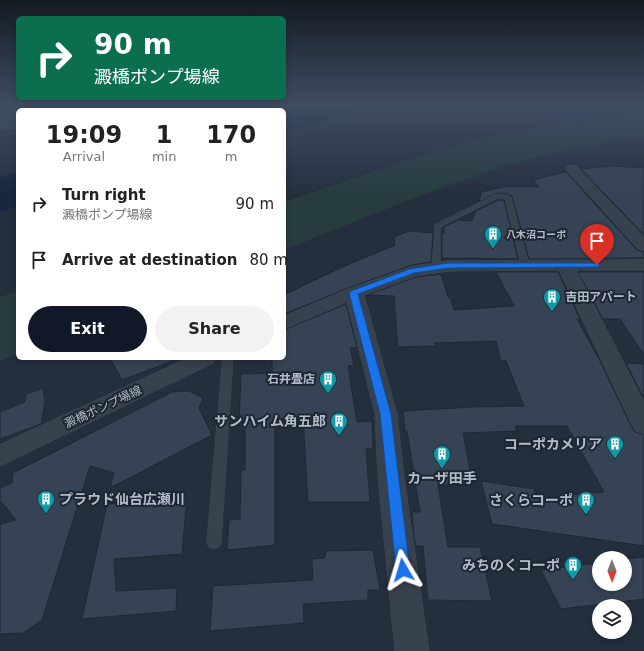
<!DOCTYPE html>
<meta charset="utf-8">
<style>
:root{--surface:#fff;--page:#f2f2f2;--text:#222;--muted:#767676;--accent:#111827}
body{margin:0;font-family:"DejaVu Sans","Noto Sans JP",sans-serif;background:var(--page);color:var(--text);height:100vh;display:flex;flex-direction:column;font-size:15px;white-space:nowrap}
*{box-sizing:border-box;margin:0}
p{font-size:13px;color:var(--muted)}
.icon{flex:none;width:22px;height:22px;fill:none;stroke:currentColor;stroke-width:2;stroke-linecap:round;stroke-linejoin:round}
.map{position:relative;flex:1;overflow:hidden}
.drawer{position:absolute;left:16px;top:108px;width:270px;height:252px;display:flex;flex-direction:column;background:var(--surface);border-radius:6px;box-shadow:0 2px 6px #0003}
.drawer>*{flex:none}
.banner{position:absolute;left:16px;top:16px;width:270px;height:84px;border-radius:6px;box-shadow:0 2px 6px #0003;background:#0b6e4f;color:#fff;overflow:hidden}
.needle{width:26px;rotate:179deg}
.buttons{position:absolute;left:592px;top:551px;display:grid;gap:8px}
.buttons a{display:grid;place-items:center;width:40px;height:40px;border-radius:50%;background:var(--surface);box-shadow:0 2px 6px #0003;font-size:20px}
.pin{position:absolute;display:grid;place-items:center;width:34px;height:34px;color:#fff;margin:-41px -17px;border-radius:50% 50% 50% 0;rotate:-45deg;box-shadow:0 0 4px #0007}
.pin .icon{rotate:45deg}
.me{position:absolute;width:44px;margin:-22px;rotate:353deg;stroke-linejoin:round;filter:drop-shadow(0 0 3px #0008)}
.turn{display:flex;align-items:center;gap:14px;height:84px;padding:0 12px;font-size:18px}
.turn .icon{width:52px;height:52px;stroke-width:2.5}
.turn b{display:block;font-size:28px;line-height:34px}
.eta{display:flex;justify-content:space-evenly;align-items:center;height:68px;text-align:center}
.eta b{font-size:24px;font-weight:600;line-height:28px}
.cta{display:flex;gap:8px;margin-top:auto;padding:8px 12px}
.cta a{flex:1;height:46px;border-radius:24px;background:var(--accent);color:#fff;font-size:16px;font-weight:600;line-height:46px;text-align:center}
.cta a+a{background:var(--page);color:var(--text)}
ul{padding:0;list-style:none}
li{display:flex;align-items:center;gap:12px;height:56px;padding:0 12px}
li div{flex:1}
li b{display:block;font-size:15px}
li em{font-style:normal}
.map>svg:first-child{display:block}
.green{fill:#263c3f}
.water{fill:#17263c}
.building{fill:#364354;stroke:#1f2835}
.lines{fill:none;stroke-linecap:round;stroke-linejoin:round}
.lane-casing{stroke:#414a57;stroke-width:1}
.street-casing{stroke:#414a57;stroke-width:1}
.lane{fill:#38414e;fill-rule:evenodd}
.street{fill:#38414e;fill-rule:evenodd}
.route{fill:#1a73e8;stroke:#114b97}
.labels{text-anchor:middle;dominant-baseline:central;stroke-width:4;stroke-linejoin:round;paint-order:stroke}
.far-poi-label{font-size:10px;font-weight:bold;fill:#b4bcc9;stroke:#1d2633;text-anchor:start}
.poi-label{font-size:12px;font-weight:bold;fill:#b4bcc9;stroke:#1d2633;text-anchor:start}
.street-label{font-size:12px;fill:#b4bcc9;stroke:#1d2633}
.near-poi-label{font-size:14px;font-weight:bold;fill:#b4bcc9;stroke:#1d2633;text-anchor:end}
</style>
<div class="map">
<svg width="644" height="651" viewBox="0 0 644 651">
<rect width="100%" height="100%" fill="#242f3e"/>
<g class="green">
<polygon points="64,105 143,105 145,110 64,110"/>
<path d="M644 113V136C608 142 572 148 537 157 452 180 366 218 284 250V202C349 180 414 156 482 139 535 127 589 119 644 113Z"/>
<polygon points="18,291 18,354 0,361 0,297"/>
</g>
<g class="water">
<polygon points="301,105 374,105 313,125 284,132 284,110 279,110"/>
<polygon points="18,171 18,206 0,211 0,178"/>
</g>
<g class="building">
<polygon points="0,105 18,105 18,129 0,131"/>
<polygon points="613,166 644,168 644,235 581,169"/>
<polygon points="566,172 637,250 644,252 644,258 529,259 512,196 508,194 497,193 479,202 481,192 508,186 539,187 533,180"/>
<polygon points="498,200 504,200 518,259 442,258 442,234 444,234 444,227 458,220 472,221 476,211"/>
<polygon points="409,231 433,233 431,262 412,265 348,288 284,314 284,295 334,271 333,271 395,245 394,237"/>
<polygon points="496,272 558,272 580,319 577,319 600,361 631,426 635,432 644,435 644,546 492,524 481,481 534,489 537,498 604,492 567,426 515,426 517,431 463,433 473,485 438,485 448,547 480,547 492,601 428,600 423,546 416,546 414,538 412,512 420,512 407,431 405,431 403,411 473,407 524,406 506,361 501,361 496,341 435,343 436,346 398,347 394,296 367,295 416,277 441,274 448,297 450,297 454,310 514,306"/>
<polygon points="578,272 644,272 644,355 620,319 603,319"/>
<polygon points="346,304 357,348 350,348 354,365 348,366 357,422 372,421 373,449 366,449 370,502 308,502 303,420 275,421 275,545 227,550 229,520 240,519 241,470 245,470 245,418 239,421 241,374 272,373 272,358 284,358 284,330"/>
<polygon points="110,358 175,358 175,360 122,380"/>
<polygon points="626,363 644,364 644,399"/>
<polygon points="43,388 45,402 41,424 0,439 0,412 25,402 26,394"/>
<polygon points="189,391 203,398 199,408 212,435 110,488 114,473 90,466 42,620 23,633 0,634 0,524 16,520 0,500 0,488 12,483 13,473 172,392"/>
<polygon points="187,497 182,554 114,559 116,591 177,588 176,611 82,619 107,504"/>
<polygon points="373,550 380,590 368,590 368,600 303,604 304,623 210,631 213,586 313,580 312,559 325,558 326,551"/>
<polygon points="644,557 644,599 561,609 541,570 599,563 599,584 625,584 625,559"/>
</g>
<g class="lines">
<g class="lane-casing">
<g id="lane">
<polygon points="497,194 508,195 511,197 529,265 528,267 525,267 521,265 505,199 498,198 440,227 440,267 439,269 433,269 432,267 435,225"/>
<polygon points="223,358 233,358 221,543 219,547 214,549 209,547 207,543"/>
</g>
</g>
<g class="street-casing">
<g id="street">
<polygon points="572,165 576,166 644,237 644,251 638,249 568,172 566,169 568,166"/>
<polygon points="644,260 644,270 576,270 644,402 644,434 636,431 632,425 559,270 448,271 416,276 364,295 397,414 404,476 429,651 395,651 378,476 375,414 347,302 284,329 284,316 348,289 413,266 448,261"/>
<polygon points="188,358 216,358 213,363 0,466 0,445"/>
</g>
</g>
<use href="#lane" class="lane"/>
<use href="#street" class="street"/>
</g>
<linearGradient id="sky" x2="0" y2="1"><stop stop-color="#141a22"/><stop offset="0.54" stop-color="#3f4d63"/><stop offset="1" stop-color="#3f4d63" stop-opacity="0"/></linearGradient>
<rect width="644" height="196" fill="url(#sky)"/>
<polygon class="route" points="448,263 597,263 601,265 597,267 448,268 414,273 358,294 391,414 410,570 408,575 403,577 398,575 396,570 380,414 349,293 351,291 410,269"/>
<defs>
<g id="building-pin" transform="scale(0.9)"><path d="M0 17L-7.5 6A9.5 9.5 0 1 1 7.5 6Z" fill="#0f9aa8" stroke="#1d2633"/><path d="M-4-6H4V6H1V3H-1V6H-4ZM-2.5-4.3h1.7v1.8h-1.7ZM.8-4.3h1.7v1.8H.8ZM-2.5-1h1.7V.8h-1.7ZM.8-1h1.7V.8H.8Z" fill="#fff"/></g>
</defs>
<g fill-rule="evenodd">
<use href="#building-pin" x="493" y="234"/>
<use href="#building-pin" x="552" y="297"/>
<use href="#building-pin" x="328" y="379"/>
<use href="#building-pin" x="339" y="421"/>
<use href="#building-pin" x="615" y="444"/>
<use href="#building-pin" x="442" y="454"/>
<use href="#building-pin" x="46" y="499"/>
<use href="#building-pin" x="586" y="500"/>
<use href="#building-pin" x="573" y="565"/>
</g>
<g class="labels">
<g class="far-poi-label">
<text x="506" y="234">八木沼コーポ</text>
</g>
<g class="poi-label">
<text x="565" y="297">吉田アパート</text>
<text x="315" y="379" text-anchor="end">石井畳店</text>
</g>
<g class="street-label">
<text transform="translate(103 407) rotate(-25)">澱橋ポンプ場線</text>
</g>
<g class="near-poi-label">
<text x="326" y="421">サンハイム角五郎</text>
<text x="602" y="444">コーポカメリア</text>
<text x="442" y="478" text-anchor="middle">カーザ田手</text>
<text x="59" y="499" text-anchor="start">プラウド仙台広瀬川</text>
<text x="573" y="500">さくらコーポ</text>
<text x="560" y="565">みちのくコーポ</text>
</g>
</g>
</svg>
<div class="buttons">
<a><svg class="needle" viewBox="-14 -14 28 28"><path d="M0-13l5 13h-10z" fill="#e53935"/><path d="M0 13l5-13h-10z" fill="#767676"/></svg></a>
<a><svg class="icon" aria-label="layers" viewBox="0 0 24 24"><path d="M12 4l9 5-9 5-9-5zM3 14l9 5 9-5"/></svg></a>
</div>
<div class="pin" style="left:597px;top:265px;background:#d93025"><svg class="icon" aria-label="arrive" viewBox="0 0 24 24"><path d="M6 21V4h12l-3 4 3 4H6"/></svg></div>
<svg class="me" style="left:403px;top:570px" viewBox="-20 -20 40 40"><path d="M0-17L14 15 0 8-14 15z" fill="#1a73e8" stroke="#fff" stroke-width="4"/></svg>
<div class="banner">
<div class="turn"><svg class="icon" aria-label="right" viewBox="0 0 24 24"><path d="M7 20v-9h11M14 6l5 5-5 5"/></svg><div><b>90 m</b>澱橋ポンプ場線</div></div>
</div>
<section class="drawer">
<div class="eta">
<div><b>19:09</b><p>Arrival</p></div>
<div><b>1</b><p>min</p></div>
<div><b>170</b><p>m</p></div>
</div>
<ul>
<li><svg class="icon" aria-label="right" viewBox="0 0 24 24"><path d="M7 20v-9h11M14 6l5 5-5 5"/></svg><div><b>Turn right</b><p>澱橋ポンプ場線</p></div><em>90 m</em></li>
<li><svg class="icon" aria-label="arrive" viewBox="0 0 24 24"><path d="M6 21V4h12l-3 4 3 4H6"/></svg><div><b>Arrive at destination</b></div><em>80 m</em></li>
</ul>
<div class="cta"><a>Exit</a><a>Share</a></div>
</section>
</div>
